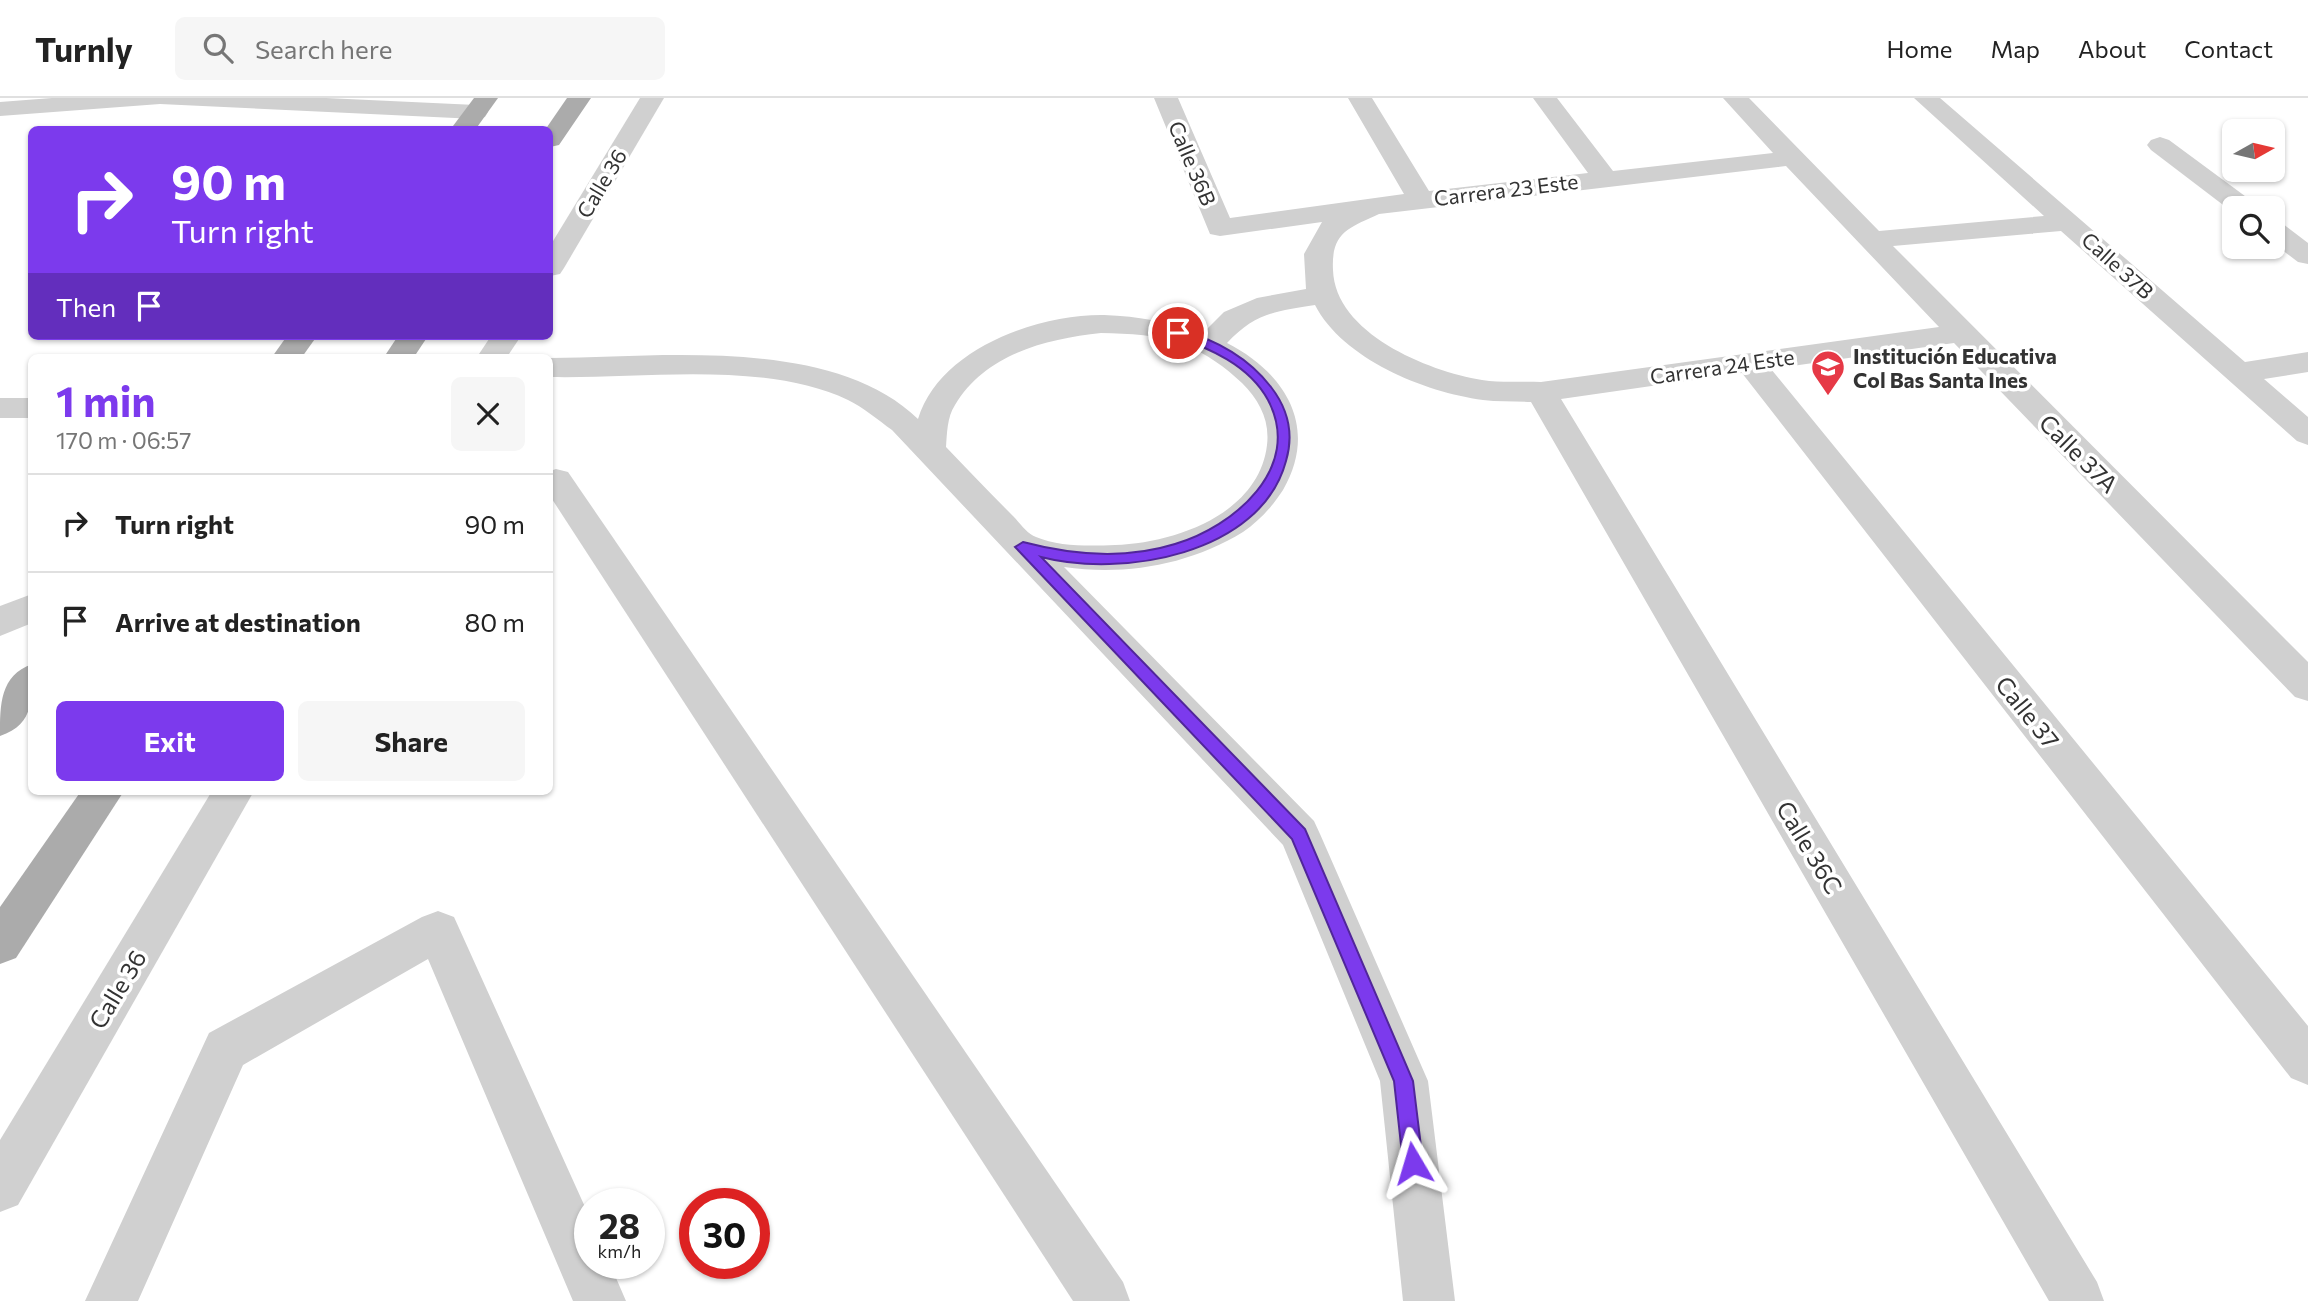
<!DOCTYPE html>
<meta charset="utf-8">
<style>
:root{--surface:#fff;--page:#f6f6f6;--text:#222;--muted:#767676;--line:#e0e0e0;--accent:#7c3aed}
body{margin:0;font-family:Commissioner,sans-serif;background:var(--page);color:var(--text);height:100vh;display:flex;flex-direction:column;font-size:26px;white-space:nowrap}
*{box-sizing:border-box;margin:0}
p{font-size:23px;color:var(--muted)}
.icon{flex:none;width:38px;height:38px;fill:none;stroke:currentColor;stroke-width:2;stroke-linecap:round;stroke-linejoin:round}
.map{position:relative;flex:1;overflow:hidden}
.panel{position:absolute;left:28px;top:256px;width:525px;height:441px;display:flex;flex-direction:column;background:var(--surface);border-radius:10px;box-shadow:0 2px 5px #0004}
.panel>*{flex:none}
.guide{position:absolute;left:28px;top:28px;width:525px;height:214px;border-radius:10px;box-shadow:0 2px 5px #0004;background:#7c3aed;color:#fff;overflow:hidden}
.needle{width:46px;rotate:82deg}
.buttons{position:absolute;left:2222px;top:21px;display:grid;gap:14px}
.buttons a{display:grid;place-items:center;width:63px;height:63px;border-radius:10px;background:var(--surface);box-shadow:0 2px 5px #0004;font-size:35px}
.speed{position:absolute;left:574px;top:1090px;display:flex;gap:14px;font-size:35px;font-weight:700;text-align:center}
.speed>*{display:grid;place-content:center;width:91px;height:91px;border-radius:50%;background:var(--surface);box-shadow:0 2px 5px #0004;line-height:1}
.speed small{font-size:18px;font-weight:400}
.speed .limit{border:10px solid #d22;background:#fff;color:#111}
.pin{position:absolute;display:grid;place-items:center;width:60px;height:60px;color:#fff;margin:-30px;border:4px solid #fff;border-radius:50%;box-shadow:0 2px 7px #0007}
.me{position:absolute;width:77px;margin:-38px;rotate:353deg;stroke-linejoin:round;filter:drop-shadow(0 0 5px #0008)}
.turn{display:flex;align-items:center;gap:24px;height:147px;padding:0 28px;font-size:32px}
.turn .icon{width:91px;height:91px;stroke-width:2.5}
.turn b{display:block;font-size:49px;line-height:60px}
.then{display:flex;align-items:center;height:66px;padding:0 28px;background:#0003;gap:14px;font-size:26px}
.round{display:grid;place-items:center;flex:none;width:74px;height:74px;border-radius:10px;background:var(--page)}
.head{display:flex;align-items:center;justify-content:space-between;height:119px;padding:0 28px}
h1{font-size:42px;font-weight:700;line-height:52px;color:var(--accent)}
.button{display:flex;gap:14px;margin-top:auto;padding:14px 28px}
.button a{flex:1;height:80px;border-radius:10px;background:var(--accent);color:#fff;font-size:28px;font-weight:700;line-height:80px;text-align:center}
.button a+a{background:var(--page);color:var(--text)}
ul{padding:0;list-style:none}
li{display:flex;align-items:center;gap:21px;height:98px;padding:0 28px;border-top:2px solid var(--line)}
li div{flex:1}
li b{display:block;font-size:26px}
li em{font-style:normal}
header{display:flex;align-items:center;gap:42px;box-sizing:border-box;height:98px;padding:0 35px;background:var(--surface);border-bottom:2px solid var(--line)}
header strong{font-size:33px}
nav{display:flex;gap:38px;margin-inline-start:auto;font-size:24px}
.search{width:490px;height:63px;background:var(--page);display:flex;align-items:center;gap:18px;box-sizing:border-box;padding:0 24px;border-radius:10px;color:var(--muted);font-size:26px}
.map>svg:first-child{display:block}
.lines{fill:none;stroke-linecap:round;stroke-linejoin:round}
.minor{fill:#d0d0d0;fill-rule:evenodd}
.major{fill:#ababab;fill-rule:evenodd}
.route{fill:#7c3aed;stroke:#51269a;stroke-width:2}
.labels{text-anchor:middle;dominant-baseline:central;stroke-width:7;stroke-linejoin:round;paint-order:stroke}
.far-street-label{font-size:21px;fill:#333;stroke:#fff}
.far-poi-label{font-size:21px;font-weight:bold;fill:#333;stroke:#fff;text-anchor:start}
.street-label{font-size:24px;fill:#333;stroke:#fff}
</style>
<header>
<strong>Turnly</strong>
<div class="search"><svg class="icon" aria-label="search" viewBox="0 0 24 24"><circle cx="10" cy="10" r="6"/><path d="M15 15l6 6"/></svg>Search here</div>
<nav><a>Home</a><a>Map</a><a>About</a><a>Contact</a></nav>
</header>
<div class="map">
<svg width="2308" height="1203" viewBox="0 0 2308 1203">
<rect width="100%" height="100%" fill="#fff"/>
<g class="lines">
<g class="minor">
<polygon points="52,0 326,0 476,7 485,9 488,14 485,19 476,21 160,6 0,18 0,4"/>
<polygon points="640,0 664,0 564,170 560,176 550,178 550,148"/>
<path d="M1154 0H1178L1230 120 1404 96 1348 0H1372L1429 93 1588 75 1533 0H1557L1613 73 1773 55 1723 0H1749L1879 133 2044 118 1914 0H1940L2245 264 2308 254V274L2264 281 2308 319V347L2297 343 2061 133 1893 148 2308 564V603L2295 599 1954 245 1771 271 2308 928V987L2291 980 1742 275 1561 301 2097 1184 2104 1203H2049L1531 304C1515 303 1498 304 1483 302 1424 294 1343 261 1315 207 1276 213 1255 215 1227 245 1286 275 1319 330 1283 392 1272 409 1259 423 1243 434 1189 467 1125 478 1064 469L1314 723 1320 736 1428 983 1455 1203H1403L1380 983 1283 747 892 332C878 322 863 309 848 302 764 262 641 281 550 279V260C660 259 833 238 918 321 939 251 1037 216 1104 217 1139 218 1170 225 1204 234L1224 214 1257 200 1306 191 1304 156 1322 124 1220 138 1210 136ZM1786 68 1939 229 1541 284C1522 283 1501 285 1482 282 1427 273 1335 235 1333 172 1331 134 1349 130 1379 116ZM1101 235C1129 236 1158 236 1185 247 1207 256 1225 269 1242 285 1259 302 1270 322 1267 347 1259 416 1175 445 1115 447 1091 448 1059 449 1036 439 1027 436 1019 424 1013 418 990 395 968 372 946 349 947 336 947 319 955 307 985 256 1046 241 1101 235Z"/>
<polygon points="2160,39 2169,42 2253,104 2257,110 2235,110 2235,116 2151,52 2147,47 2151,42"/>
<polygon points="2273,124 2283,126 2308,145 2308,166 2298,164 2273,145"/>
<polygon points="491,238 521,238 507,259 477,259"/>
<rect x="0" y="300" width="32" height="20"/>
<polygon points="556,371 568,374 1123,1184 1130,1203 1073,1203 550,398 550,373"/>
<polygon points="32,496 32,525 0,538 0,508"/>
<polygon points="212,693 254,693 18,1107 0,1114 0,1042"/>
<polygon points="438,813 454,819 590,1120 590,1166 610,1166 626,1203 573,1203 428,861 243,967 138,1203 85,1203 209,935 422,819"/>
</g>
<g class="major">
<polygon points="474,0 498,0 475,32 450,32"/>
<polygon points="567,0 591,0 559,47 550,49 550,32 545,32"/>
<polygon points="287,238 317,238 302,259 272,259"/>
<polygon points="398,238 428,238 414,259 384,259"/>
<path d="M32 566C32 598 36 626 0 638 0 606 0 578 32 566Z"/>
<polygon points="81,693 124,693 16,860 0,866 0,809"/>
</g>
</g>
<path class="route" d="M1178 231C1214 241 1248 259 1271 289 1288 311 1294 336 1286 363 1261 457 1121 480 1041 459L1305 731 1413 983 1423 1065 1420 1073 1413 1076 1406 1073 1403 1065 1394 983 1292 741 1015 449 1023 444C1072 457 1124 462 1175 446 1233 429 1304 370 1268 302 1249 267 1209 250 1174 238L1172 235Z"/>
<defs>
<g id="school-pin" transform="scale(1.75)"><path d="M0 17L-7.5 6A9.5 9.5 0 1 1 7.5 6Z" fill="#e63946" stroke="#fff"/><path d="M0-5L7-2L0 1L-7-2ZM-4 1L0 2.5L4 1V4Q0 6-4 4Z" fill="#fff"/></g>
</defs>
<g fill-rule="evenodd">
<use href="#school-pin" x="1828" y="269"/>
</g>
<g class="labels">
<g class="far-street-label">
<text transform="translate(1193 65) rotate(67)">Calle 36B</text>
<text transform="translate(601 85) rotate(-59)">Calle 36</text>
<text transform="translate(1506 91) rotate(-7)">Carrera 23 Este</text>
<text transform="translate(2118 167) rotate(42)">Calle 37B</text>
<text transform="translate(1722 268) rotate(-8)">Carrera 24 Este</text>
</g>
<g class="far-poi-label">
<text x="1853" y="257">Institución Educativa<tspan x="1853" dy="24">Col Bas Santa Ines</tspan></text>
</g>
<g class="street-label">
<text transform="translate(2079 355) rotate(45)">Calle 37A</text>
<text transform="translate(2028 614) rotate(51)">Calle 37</text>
<text transform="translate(1810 749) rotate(59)">Calle 36C</text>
<text transform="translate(117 891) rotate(-59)">Calle 36</text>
</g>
</g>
</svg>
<div class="buttons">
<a><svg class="needle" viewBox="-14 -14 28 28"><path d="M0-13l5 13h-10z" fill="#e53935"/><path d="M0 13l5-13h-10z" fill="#767676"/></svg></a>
<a><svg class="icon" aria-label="search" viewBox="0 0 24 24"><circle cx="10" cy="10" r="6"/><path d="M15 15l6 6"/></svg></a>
</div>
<div class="speed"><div>28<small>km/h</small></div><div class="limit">30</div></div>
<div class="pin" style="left:1178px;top:235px;background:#d93025"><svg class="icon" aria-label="arrive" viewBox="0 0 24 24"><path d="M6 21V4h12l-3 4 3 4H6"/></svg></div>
<svg class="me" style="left:1413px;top:1065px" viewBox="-20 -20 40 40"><path d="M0-17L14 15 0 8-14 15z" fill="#7c3aed" stroke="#fff" stroke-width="4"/></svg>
<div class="guide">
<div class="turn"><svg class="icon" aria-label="right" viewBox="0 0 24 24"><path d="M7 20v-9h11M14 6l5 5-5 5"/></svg><div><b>90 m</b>Turn right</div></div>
<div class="then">Then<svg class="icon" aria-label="arrive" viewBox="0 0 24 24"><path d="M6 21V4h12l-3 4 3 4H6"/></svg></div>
</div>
<section class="panel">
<div class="head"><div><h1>1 min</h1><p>170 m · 06:57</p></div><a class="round"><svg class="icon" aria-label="close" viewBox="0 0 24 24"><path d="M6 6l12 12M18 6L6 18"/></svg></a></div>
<ul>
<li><svg class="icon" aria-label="right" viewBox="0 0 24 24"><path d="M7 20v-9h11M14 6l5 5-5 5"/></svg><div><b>Turn right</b></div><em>90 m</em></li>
<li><svg class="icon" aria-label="arrive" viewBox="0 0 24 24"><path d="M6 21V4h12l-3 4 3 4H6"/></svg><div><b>Arrive at destination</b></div><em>80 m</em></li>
</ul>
<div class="button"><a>Exit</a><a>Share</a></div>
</section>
</div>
